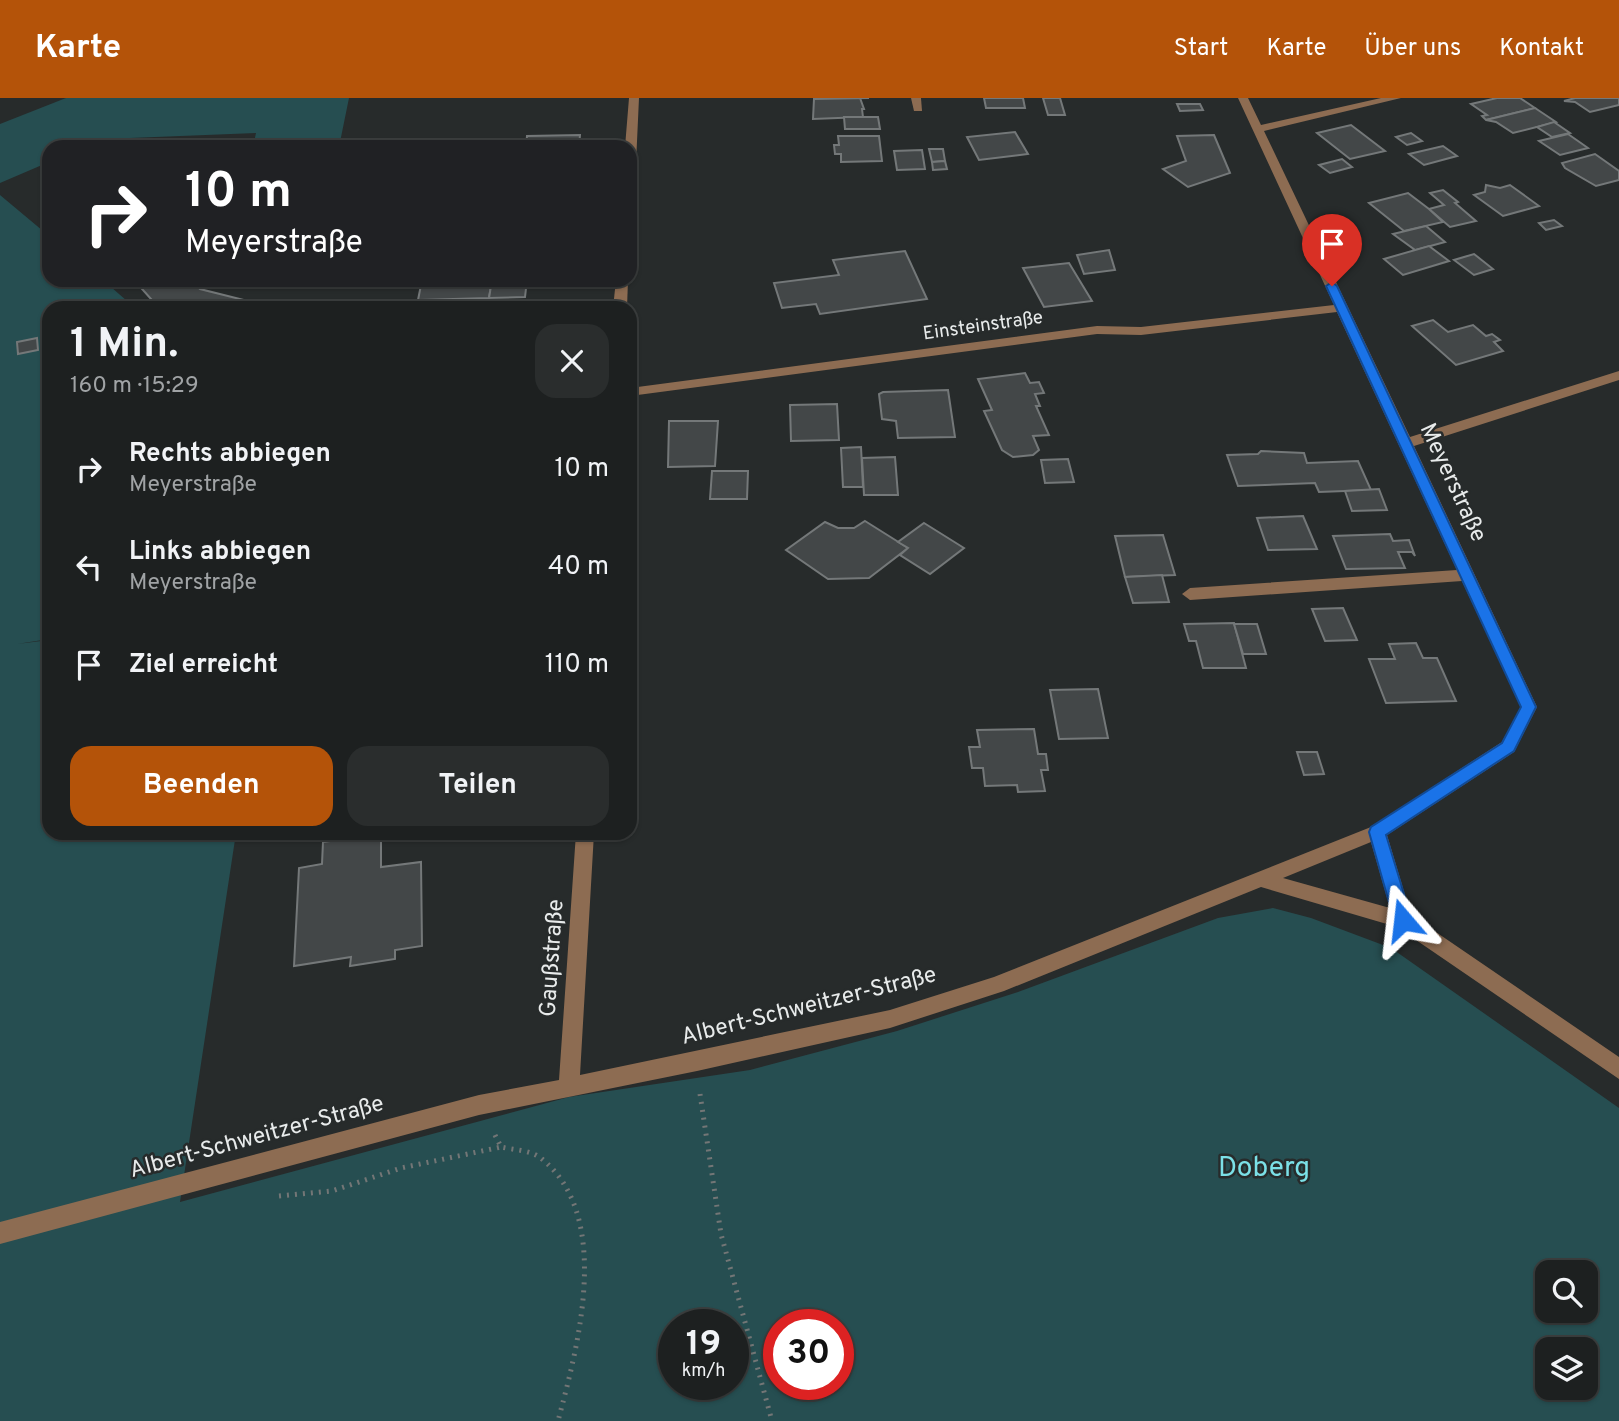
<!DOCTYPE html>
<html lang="de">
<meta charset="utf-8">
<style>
:root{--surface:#1d2020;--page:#2a2d2d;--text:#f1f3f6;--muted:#a0a3a5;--line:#3b3e3e;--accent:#b45309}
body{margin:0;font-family:Overpass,sans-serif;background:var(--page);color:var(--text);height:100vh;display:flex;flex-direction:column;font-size:26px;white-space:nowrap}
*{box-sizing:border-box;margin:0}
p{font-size:23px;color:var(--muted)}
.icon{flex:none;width:38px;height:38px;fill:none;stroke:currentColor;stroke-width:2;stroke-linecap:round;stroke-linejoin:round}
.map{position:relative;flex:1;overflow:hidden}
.panel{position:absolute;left:42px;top:203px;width:595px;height:539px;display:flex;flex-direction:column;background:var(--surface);border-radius:21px;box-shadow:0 2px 5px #0004,0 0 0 2px var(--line)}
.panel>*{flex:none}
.banner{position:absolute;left:42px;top:42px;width:595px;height:147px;border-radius:21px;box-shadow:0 2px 5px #0004,0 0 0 2px var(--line);background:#202124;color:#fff;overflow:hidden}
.fabs{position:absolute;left:1535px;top:1162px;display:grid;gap:14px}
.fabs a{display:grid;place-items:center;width:63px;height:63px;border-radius:14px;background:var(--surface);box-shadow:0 2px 5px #0004,0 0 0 2px var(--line);font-size:35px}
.speed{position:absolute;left:658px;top:1211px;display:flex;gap:14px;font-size:35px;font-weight:700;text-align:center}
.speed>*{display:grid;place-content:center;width:91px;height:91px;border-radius:50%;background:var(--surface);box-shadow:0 2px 5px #0004,0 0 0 2px var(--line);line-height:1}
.speed small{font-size:18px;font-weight:400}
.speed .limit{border:10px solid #d22;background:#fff;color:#111}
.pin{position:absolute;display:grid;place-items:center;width:60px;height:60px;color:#fff;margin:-72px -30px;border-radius:50% 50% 50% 0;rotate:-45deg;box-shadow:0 0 7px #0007}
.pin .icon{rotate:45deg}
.me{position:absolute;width:77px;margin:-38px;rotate:343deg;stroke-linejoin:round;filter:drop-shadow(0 0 5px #0008)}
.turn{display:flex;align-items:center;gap:24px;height:147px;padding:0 28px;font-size:32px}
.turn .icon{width:91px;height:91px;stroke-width:2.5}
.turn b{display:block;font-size:49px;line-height:60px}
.round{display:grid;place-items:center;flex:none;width:74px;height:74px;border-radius:21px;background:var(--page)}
.overview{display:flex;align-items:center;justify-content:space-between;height:119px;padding:0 28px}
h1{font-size:42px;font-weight:700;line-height:52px}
.button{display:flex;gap:14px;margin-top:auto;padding:14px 28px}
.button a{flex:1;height:80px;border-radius:21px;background:var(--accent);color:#fff;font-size:28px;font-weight:700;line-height:80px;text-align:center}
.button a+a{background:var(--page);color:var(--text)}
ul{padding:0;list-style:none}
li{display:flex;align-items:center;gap:21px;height:98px;padding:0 28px}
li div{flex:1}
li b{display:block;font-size:26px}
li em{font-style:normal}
header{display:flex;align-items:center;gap:42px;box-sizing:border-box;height:98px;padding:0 35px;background:var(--accent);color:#fff}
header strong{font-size:33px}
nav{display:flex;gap:38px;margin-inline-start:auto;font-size:24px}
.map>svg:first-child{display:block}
.green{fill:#264e51;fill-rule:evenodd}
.building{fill:#434748;stroke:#747879;stroke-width:2}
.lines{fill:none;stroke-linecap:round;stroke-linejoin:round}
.path{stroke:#737676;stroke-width:5;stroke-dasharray:2 6;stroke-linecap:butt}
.minor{fill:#8d6c52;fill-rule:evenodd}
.route{fill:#1a73e8;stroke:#114b97;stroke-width:2}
.labels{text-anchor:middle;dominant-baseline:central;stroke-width:5;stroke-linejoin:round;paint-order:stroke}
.far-street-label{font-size:19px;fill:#e8ebeb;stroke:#272b2b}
.street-label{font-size:23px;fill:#e8ebeb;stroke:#272b2b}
.near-park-label{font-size:28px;fill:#7be0e7;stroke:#272b2b}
</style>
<header>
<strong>Karte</strong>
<nav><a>Start</a><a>Karte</a><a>Über uns</a><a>Kontakt</a></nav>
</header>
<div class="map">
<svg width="1619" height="1323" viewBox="0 0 1619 1323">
<rect width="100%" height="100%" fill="#272b2b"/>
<g class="green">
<polygon points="66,0 349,0 339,49 253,49 256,35 105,41 86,49 49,49 49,64 0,85 0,26"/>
<path d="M0 97 49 138V182H103L135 210H49V541L17 546 49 542V735H236L180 1104 569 999 750 972 897 933 1018 894 1218 820 1273 810 1311 820 1391 850 1619 1010V1323H0ZM1547 1174H1586V1213H1547ZM674 1227H733V1286H674ZM779 1227H838V1286H779ZM1547 1251H1586V1290H1547Z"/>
</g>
<g class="building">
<polygon points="860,0 864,11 862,11 863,19 813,21 814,1 869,0"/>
<polygon points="984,0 1023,0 1025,10 986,10"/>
<polygon points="1043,0 1060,0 1065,17 1048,17"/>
<polygon points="1497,0 1520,0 1535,10 1486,22 1482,18 1487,17 1471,6"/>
<polygon points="1575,0 1619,0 1619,7 1590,14 1575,4 1564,3"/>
<polygon points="1177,6 1200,6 1203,12 1180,13"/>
<polygon points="1535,10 1556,24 1513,35 1496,24 1486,22"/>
<polygon points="878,19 880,31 845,31 844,19"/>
<polygon points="1554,24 1570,35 1552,39 1537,29"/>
<polygon points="1351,27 1385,53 1350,61 1317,35"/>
<polygon points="1015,34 1028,56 979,62 967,39"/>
<polygon points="1411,35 1422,43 1407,47 1396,39"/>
<polygon points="1568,36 1588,50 1560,57 1539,43"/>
<polygon points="580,37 579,49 526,49 527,38"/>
<polygon points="1214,37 1230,75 1188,89 1163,71 1186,63 1177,38"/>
<polygon points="838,38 879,38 882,63 841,64 841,56 835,56 834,47 839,47"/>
<polygon points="1443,48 1457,58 1424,67 1409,56"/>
<polygon points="929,51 943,51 945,63 932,64"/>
<polygon points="922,52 925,71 897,72 894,53"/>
<polygon points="1595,56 1619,73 1619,82 1596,88 1565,70 1562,65"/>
<polygon points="1342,61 1352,69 1330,75 1319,67"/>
<polygon points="945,63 947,71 933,72 932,64"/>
<polygon points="1486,87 1500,90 1510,87 1539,108 1503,118 1474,97 1485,94"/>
<polygon points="1443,92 1458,104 1455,105 1476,123 1450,129 1429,111 1444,107 1430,95"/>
<polygon points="1408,95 1429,111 1443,124 1404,133 1369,105"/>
<polygon points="1554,122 1562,128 1546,132 1539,125"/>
<polygon points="1426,128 1445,144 1412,153 1415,152 1393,136"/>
<polygon points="1429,148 1449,163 1403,177 1384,161"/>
<polygon points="1109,152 1115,172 1084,176 1077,157"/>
<polygon points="905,153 927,201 820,216 816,206 782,210 774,185 839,177 833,162"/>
<polygon points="1474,156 1493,171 1474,177 1454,162"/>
<polygon points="1069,165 1092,203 1044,209 1023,170"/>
<polygon points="134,182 191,182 200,191 244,202 236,210 159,210"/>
<polygon points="422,182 492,182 489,200 418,202"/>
<polygon points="492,182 527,182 525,199 489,200"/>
<polygon points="1433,222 1448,234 1473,227 1486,238 1492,236 1500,242 1494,244 1503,253 1456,267 1412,228"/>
<polygon points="37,240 38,252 18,256 17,244"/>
<polygon points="1025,275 1030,285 1039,284 1044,295 1035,296 1040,308 1036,308 1049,337 1033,338 1039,352 1033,357 1013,359 1002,352 984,313 992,312 978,281"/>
<polygon points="948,292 955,339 898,340 896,323 882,321 879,296 883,294"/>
<polygon points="837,306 839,342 791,343 790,307"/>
<polygon points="669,323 718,323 715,368 668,369"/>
<polygon points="861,349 863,389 843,389 841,350"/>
<polygon points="1261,353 1304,355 1307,365 1358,363 1371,392 1319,394 1315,385 1238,388 1227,357 1258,356"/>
<polygon points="895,359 898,397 864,397 862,360"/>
<polygon points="1068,361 1074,384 1045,385 1041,362"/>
<polygon points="712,373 748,373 747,401 710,401"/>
<polygon points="1379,391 1387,412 1352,413 1345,393"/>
<polygon points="1303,418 1317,451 1268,452 1257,420"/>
<polygon points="865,423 908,450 869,480 828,481 786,452 825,424 838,430 854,430"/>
<polygon points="924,425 964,450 930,476 900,457 908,450 898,444"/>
<polygon points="1390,436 1393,443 1409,442 1415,458 1412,454 1398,454 1405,470 1346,471 1333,438"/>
<polygon points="1163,437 1175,477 1125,479 1115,438"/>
<polygon points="1162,477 1169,504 1133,505 1125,479"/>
<polygon points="1343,510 1357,542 1325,543 1312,511"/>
<polygon points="1184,526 1234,525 1246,570 1203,570 1196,543 1189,543"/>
<polygon points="1234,526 1257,526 1266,556 1243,556"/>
<polygon points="1416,545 1423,560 1437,560 1456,603 1386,605 1369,561 1395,561 1389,546"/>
<polygon points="1098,591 1108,640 1059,641 1050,592"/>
<polygon points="1034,631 1038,656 1046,656 1048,672 1041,672 1045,693 1018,694 1017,687 985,688 983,670 972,670 969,649 980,649 977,632"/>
<polygon points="1297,654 1317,654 1324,676 1304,677"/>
<polygon points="381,736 381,769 421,764 422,848 395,852 395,861 350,868 351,859 294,868 299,770 322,766 323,744"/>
</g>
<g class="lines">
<g class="path">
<polyline points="700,996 721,1136 772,1323"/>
<path d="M495 1037 501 1049C514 1052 532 1052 542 1061 613 1119 578 1248 558 1323"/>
<polyline points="279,1098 332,1093 401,1070 501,1049"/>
</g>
<g class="minor">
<polygon points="629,0 639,0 636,65 630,68 630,49 625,49"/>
<polygon points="911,0 921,0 922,13 914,13"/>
<path d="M1238 0H1248L1261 27 1381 0H1401L1264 33 1410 339 1619 273V282L1414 348 1537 609 1514 654 1387 737 1411 817 1619 959V981L1397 829 1261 789 1004 893 890 930 697 973 479 1017 0 1146V1124L479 997 559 982 576 735H594L580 977 890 912 994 879 1371 729 1502 644 1521 609 1462 483 1190 502 1182 496 1190 490 1457 472 1337 214 1141 237 1097 236 630 298V290L1097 228 1141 229 1334 207ZM1371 744 1390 810 1283 780Z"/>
<polygon points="616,182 628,182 627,210 613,210"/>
</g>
</g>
<polygon class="route" points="1332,184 1337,188 1536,609 1514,653 1386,737 1412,822 1403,830 1394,822 1369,734 1371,729 1502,645 1521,609 1326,188"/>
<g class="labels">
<g class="far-street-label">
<text transform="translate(983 228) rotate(-8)">Einsteinstraße</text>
</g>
<g class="street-label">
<text transform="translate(1452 385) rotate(65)">Meyerstraße</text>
<text transform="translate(553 860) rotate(-86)">Gaußstraße</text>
<text transform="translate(809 909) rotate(-14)">Albert-Schweitzer-Straße</text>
<text transform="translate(257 1040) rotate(-15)">Albert-Schweitzer-Straße</text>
</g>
<g class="near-park-label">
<text x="1264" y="1071">Doberg</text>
</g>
</g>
</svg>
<div class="fabs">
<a><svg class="icon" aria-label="search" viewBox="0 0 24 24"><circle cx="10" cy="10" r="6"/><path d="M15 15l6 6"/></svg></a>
<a><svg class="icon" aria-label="layers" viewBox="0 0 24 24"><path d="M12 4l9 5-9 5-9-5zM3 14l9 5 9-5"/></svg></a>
</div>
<div class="speed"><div>19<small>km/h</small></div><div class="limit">30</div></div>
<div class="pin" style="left:1332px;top:188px;background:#d93025"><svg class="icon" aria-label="arrive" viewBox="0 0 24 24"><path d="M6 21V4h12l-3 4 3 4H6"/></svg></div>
<svg class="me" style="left:1403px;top:822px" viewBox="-20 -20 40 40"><path d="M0-17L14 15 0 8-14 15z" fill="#1a73e8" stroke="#fff" stroke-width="4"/></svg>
<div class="banner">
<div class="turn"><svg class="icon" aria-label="right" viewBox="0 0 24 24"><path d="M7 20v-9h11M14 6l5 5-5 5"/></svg><div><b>10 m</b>Meyerstraße</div></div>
</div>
<section class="panel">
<div class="overview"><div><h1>1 Min.</h1><p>160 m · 15:29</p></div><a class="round"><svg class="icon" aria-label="close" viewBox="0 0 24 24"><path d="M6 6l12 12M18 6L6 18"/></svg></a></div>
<ul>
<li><svg class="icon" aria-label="right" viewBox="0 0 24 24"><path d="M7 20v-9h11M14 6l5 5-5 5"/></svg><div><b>Rechts abbiegen</b><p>Meyerstraße</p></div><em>10 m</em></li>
<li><svg class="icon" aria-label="left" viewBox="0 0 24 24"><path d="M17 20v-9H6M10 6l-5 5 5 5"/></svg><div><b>Links abbiegen</b><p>Meyerstraße</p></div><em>40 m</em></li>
<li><svg class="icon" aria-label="arrive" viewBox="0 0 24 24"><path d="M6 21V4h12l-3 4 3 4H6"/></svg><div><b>Ziel erreicht</b></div><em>110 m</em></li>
</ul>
<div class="button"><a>Beenden</a><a>Teilen</a></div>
</section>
</div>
